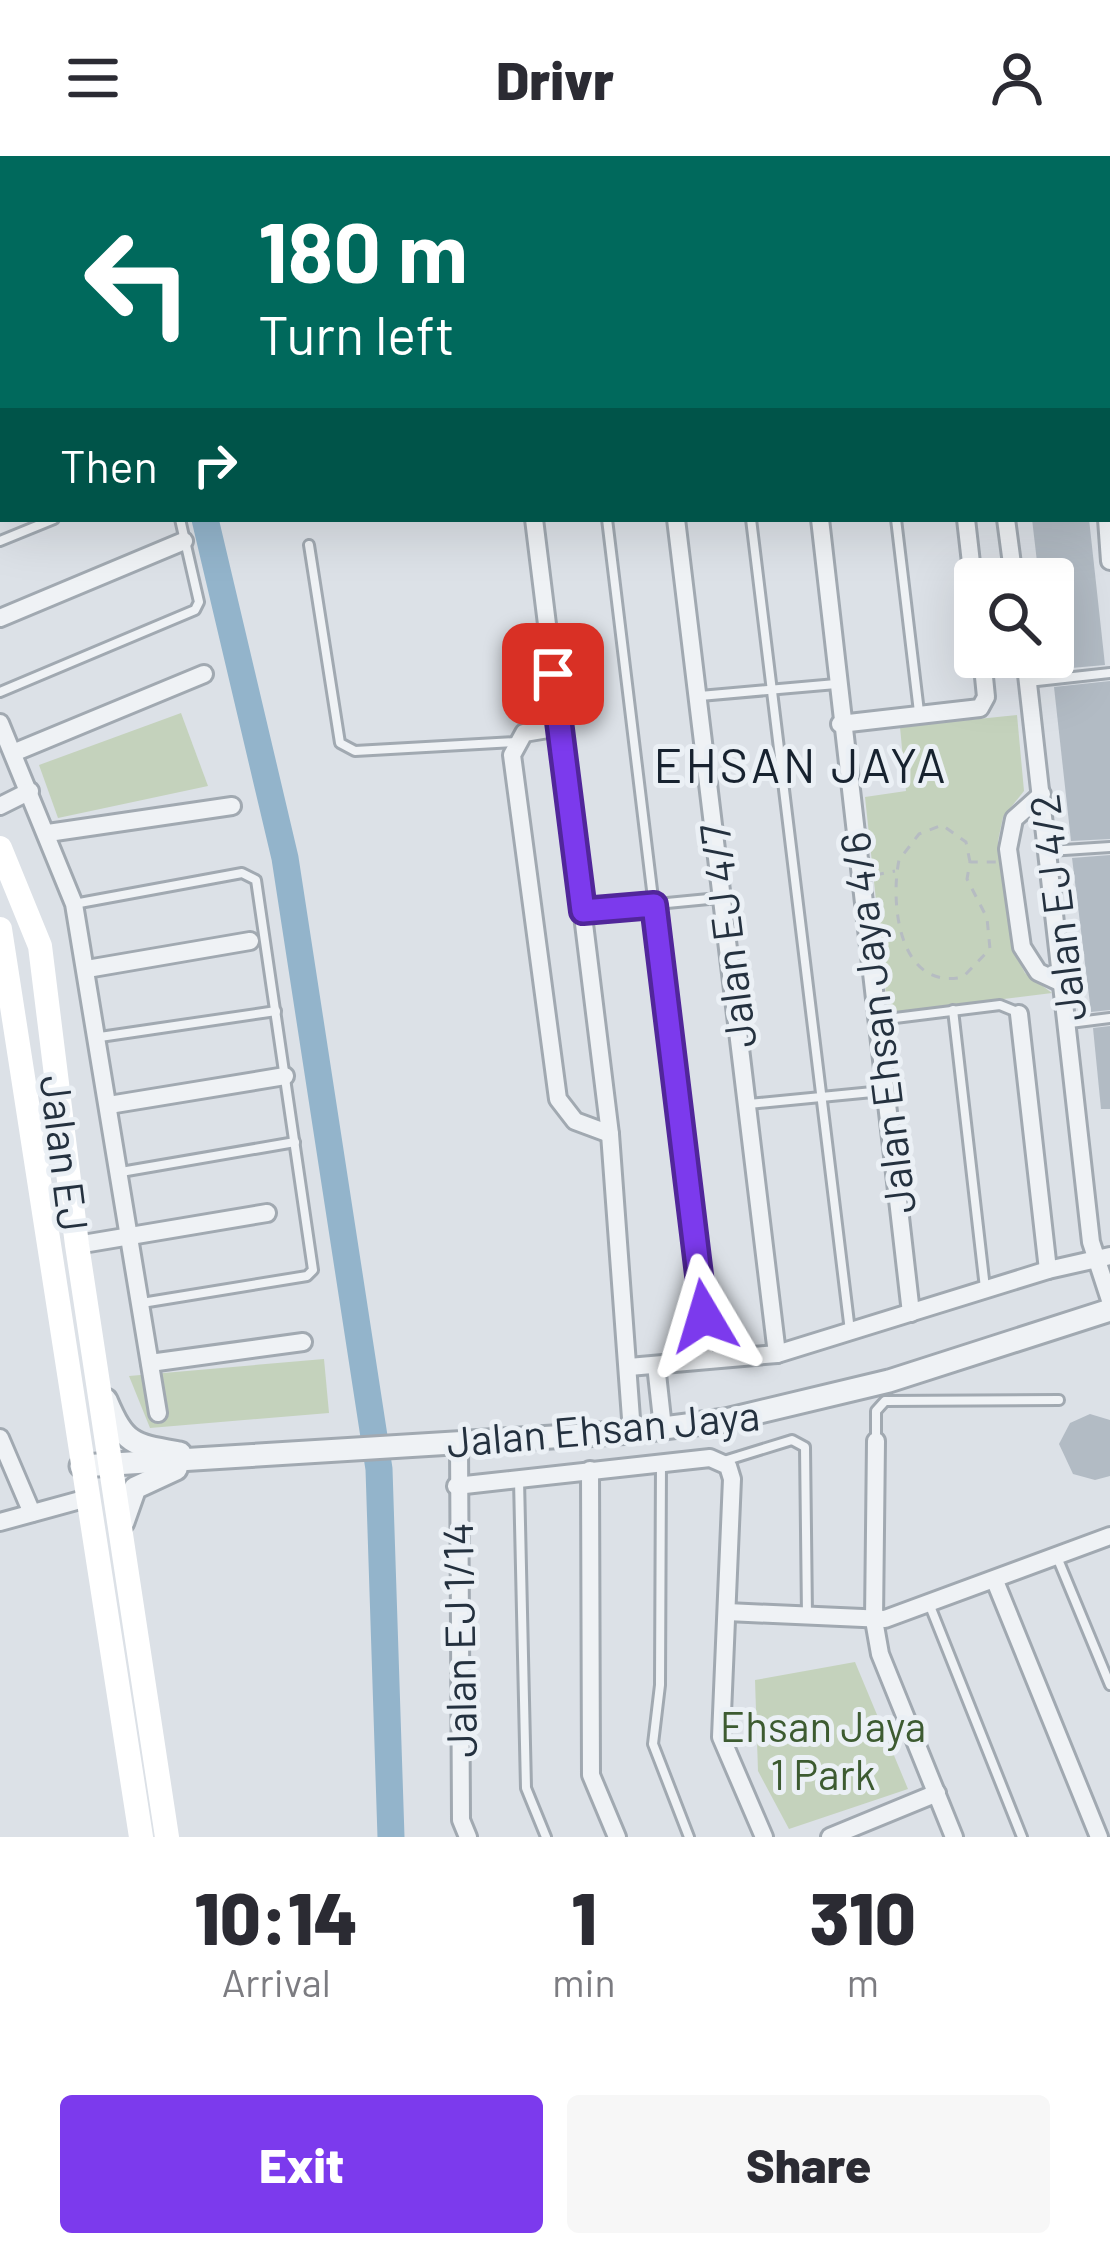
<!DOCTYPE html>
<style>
:root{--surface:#fff;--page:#f7f7f7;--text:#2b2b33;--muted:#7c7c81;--accent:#7c3aed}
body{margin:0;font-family:Barlow,sans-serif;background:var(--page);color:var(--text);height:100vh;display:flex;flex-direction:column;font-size:45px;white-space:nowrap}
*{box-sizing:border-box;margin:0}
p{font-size:39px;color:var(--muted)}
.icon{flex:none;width:66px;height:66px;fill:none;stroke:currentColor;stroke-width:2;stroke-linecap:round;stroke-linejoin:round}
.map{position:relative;height:1681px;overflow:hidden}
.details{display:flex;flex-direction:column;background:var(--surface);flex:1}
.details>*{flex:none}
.top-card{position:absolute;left:0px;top:0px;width:1110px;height:366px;box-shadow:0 12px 48px #0002;background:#00695c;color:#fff;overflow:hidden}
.buttons{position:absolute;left:954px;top:402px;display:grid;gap:24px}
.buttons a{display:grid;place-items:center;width:120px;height:120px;border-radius:12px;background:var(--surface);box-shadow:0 12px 48px #0002;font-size:60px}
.pin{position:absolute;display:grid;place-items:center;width:102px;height:102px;color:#fff;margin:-51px;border-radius:24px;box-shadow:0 6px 18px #0006}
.me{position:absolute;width:132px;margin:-66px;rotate:353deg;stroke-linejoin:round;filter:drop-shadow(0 0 9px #0008)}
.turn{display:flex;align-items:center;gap:42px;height:252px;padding:0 60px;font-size:54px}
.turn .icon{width:156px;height:156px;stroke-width:2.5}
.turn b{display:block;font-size:84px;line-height:102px}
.then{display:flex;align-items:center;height:114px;padding:0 60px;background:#0003;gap:24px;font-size:45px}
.eta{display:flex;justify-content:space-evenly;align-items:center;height:204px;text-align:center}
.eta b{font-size:72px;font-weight:800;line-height:84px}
.primary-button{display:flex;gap:24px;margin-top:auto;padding:24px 60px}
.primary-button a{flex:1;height:138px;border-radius:12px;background:var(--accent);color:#fff;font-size:48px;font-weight:800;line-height:138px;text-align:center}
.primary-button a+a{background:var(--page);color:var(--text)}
header{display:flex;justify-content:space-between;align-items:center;height:156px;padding:0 60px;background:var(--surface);font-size:54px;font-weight:800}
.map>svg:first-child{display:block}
.green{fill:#c4d2bc}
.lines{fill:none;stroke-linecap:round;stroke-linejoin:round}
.river{stroke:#93b4cb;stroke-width:27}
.building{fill:#b2bbc4}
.service-casing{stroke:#a1a9b1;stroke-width:14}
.minor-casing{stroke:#a1a9b1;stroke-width:22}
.tertiary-casing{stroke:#a1a9b1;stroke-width:27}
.path{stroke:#b6bcc2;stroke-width:3;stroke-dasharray:9 9;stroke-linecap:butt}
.service{stroke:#eff2f5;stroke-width:8}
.minor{stroke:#eff2f5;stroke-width:16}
.tertiary{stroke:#eff2f5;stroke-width:21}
.secondary{stroke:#fff;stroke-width:24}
.route-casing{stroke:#51269a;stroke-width:30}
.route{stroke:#7c3aed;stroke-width:21}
.labels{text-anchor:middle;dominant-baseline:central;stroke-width:10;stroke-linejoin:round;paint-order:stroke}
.street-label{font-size:42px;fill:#24313f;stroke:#ebf0f5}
.park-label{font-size:42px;fill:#3d5b31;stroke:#ebf0f5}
.quarter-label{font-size:48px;letter-spacing:3px;fill:#17222f;stroke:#ebf0f5}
</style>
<header><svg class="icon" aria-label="menu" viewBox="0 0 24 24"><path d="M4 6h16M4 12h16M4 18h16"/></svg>Drivr<svg class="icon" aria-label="person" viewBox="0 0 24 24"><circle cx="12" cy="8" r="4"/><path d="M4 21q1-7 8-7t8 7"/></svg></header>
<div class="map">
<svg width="1110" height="1681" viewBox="0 0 1110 1681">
<rect width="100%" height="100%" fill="#dce1e7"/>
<g class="green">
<polygon points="181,557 208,630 58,662 39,609"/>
<polygon points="1017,559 1024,635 1003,661 998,685 1012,792 1025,817 1052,837 888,857 865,641 906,635 900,571"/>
<polygon points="324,1203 329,1257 150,1272 129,1220"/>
<polygon points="855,1506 908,1633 789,1673 758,1615 755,1524"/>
</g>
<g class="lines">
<g class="river">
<polyline points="119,0 120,3"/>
<polyline points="205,363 285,702 379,1313 391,1681"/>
</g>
</g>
<g class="building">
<polygon points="1032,363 1089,363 1105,509 1049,514 1053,423 1039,423"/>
<polygon points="1110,525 1110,683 1071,685 1054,531"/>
<polygon points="1110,699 1110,854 1091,856 1072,702"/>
<polygon points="1110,870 1110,953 1101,953 1093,872"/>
<polygon points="1090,1258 1110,1264 1110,1320 1095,1324 1073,1318 1059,1288 1070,1267"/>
</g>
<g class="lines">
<g class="service-casing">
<g id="service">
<polyline points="91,0 92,3"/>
<polyline points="427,0 429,3"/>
<polyline points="585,0 586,3"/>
<polyline points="736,0 737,3"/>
<polyline points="897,0 898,3"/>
<polyline points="0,93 3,92"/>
<polyline points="0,238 3,237"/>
<polyline points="607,363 709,1204"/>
<polyline points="751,363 850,1175"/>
<polyline points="896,363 919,556"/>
<polyline points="0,385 54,363"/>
<polyline points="309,389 340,587 355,595 515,586"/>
<polyline points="1028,526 1110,517"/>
<polyline points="0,536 195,454 199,446 180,363"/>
<polyline points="700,540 836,528"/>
<polyline points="1049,695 1110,691"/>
<polyline points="74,748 242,717 256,724 313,1114 307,1120 142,1147"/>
<polyline points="584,755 719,742"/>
<polyline points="953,854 985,1132"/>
<polyline points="879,864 1000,849 1017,856"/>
<polyline points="1070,867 1110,862"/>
<polyline points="100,881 276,855"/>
<polyline points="749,948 883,935"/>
<polyline points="121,1016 295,986"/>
<polyline points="876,1283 876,1255 885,1245 1059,1244"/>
<polyline points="724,1305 792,1284 805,1291 807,1459"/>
<polyline points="661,1307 660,1529 653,1588 689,1681"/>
<polyline points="519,1324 526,1632 546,1681"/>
<polyline points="1057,1401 1110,1529"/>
<polyline points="930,1450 1022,1681"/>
</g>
</g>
<g class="minor-casing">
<g id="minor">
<polyline points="344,0 346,3"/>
<polyline points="659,0 660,3"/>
<polyline points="810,0 811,3"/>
<polyline points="46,3 53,0"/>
<polyline points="519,3 525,0"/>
<polyline points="0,22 3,20"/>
<polyline points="0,163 3,161"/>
<polyline points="1107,260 1110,260"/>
<polyline points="0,307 3,306"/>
<polyline points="534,363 610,978 632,1276"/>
<polyline points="676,363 777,1198"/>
<polyline points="820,363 911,1157"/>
<polyline points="966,363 975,442"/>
<polyline points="1006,363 1014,423"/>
<polyline points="1107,363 1110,405"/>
<polyline points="0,462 184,385"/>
<polyline points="1025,501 1091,1086 1110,1144"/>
<polyline points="0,567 74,748 158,1257"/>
<polyline points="840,568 980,552 986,541 982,501"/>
<polyline points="560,571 524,577 512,599 558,943 575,965 610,978"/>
<polyline points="13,597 204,518"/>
<polyline points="1042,638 1014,663 1008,693 1022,791 1038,816 1066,829"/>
<polyline points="0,650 30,635"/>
<polyline points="48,677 232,650"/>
<polyline points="87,813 250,785"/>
<polyline points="1019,858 1048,1114"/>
<polyline points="109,949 285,920"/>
<polyline points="77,1089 267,1057"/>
<polyline points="150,1207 303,1186"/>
<polyline points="656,1209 663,1272"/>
<polyline points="629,1211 777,1198 1048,1114 1110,1100"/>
<polyline points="0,1282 32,1357"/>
<polyline points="876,1285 874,1464 880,1498 954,1681"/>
<polyline points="459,1286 461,1664 468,1681"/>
<polyline points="590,1314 591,1619 617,1681"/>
<polyline points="456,1330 710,1302 728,1310 732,1323 721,1581 764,1681"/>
<polyline points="0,1366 84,1343"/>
<polyline points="995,1425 1099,1681"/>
<polyline points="727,1456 885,1463 1110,1380"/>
<polyline points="830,1681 937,1637"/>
</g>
</g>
<g class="tertiary-casing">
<g id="tertiary">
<path d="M106 1244C125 1289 133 1289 180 1297"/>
<polyline points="81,1310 632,1276 726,1264 889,1225 1110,1154"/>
<polyline points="123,1366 135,1332 176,1313"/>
</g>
</g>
<g class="path">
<path d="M970 706 966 686 942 669 919 678 899 704C890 748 899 835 963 821L990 793 987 762 967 723 970 706H996"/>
<polyline points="875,719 895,715"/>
</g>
<use href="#service" class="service"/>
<use href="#minor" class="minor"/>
<use href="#tertiary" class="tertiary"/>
<g class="secondary">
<polyline points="1073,0 1074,3"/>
<polyline points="1107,8 1110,17"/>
<polyline points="1107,109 1110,119"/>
<polyline points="0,692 40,790 77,1089 167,1681"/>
<polyline points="0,773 141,1681"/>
</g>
</g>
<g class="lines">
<g class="route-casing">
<polyline id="route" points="553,518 583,755 654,749 704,1160"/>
</g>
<use href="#route" class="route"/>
</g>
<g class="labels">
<g class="street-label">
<text transform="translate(1056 752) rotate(-97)">Jalan EJ 4/2</text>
<text transform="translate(726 780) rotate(-97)">Jalan EJ 4/7</text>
<text transform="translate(876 867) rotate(-97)">Jalan Ehsan Jaya 4/6</text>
<text transform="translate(66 997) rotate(83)">Jalan EJ</text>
<text transform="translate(603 1271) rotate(-5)">Jalan Ehsan Jaya</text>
<text transform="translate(458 1484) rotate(-91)">Jalan EJ 1/14</text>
</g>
<g class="park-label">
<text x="823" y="1569">Ehsan Jaya<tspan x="823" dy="48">1 Park</tspan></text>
</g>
<g class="quarter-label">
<text x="801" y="608">EHSAN JAYA</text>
</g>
</g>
</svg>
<div class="buttons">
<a><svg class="icon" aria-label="search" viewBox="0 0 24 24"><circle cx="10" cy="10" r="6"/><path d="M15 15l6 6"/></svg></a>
</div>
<div class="pin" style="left:553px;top:518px;background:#d93025"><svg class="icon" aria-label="arrive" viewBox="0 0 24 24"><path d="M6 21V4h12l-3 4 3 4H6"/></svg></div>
<svg class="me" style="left:704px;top:1160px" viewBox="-20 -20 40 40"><path d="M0-17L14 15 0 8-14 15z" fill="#7c3aed" stroke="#fff" stroke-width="4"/></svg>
<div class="top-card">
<div class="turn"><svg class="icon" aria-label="left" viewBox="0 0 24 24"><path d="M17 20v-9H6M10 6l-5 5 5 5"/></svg><div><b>180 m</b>Turn left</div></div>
<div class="then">Then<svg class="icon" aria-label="right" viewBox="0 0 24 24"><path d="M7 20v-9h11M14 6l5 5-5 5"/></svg></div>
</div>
</div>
<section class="details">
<div class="eta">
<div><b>10:14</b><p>Arrival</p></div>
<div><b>1</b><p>min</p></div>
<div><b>310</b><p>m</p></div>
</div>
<div class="primary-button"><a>Exit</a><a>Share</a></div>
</section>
